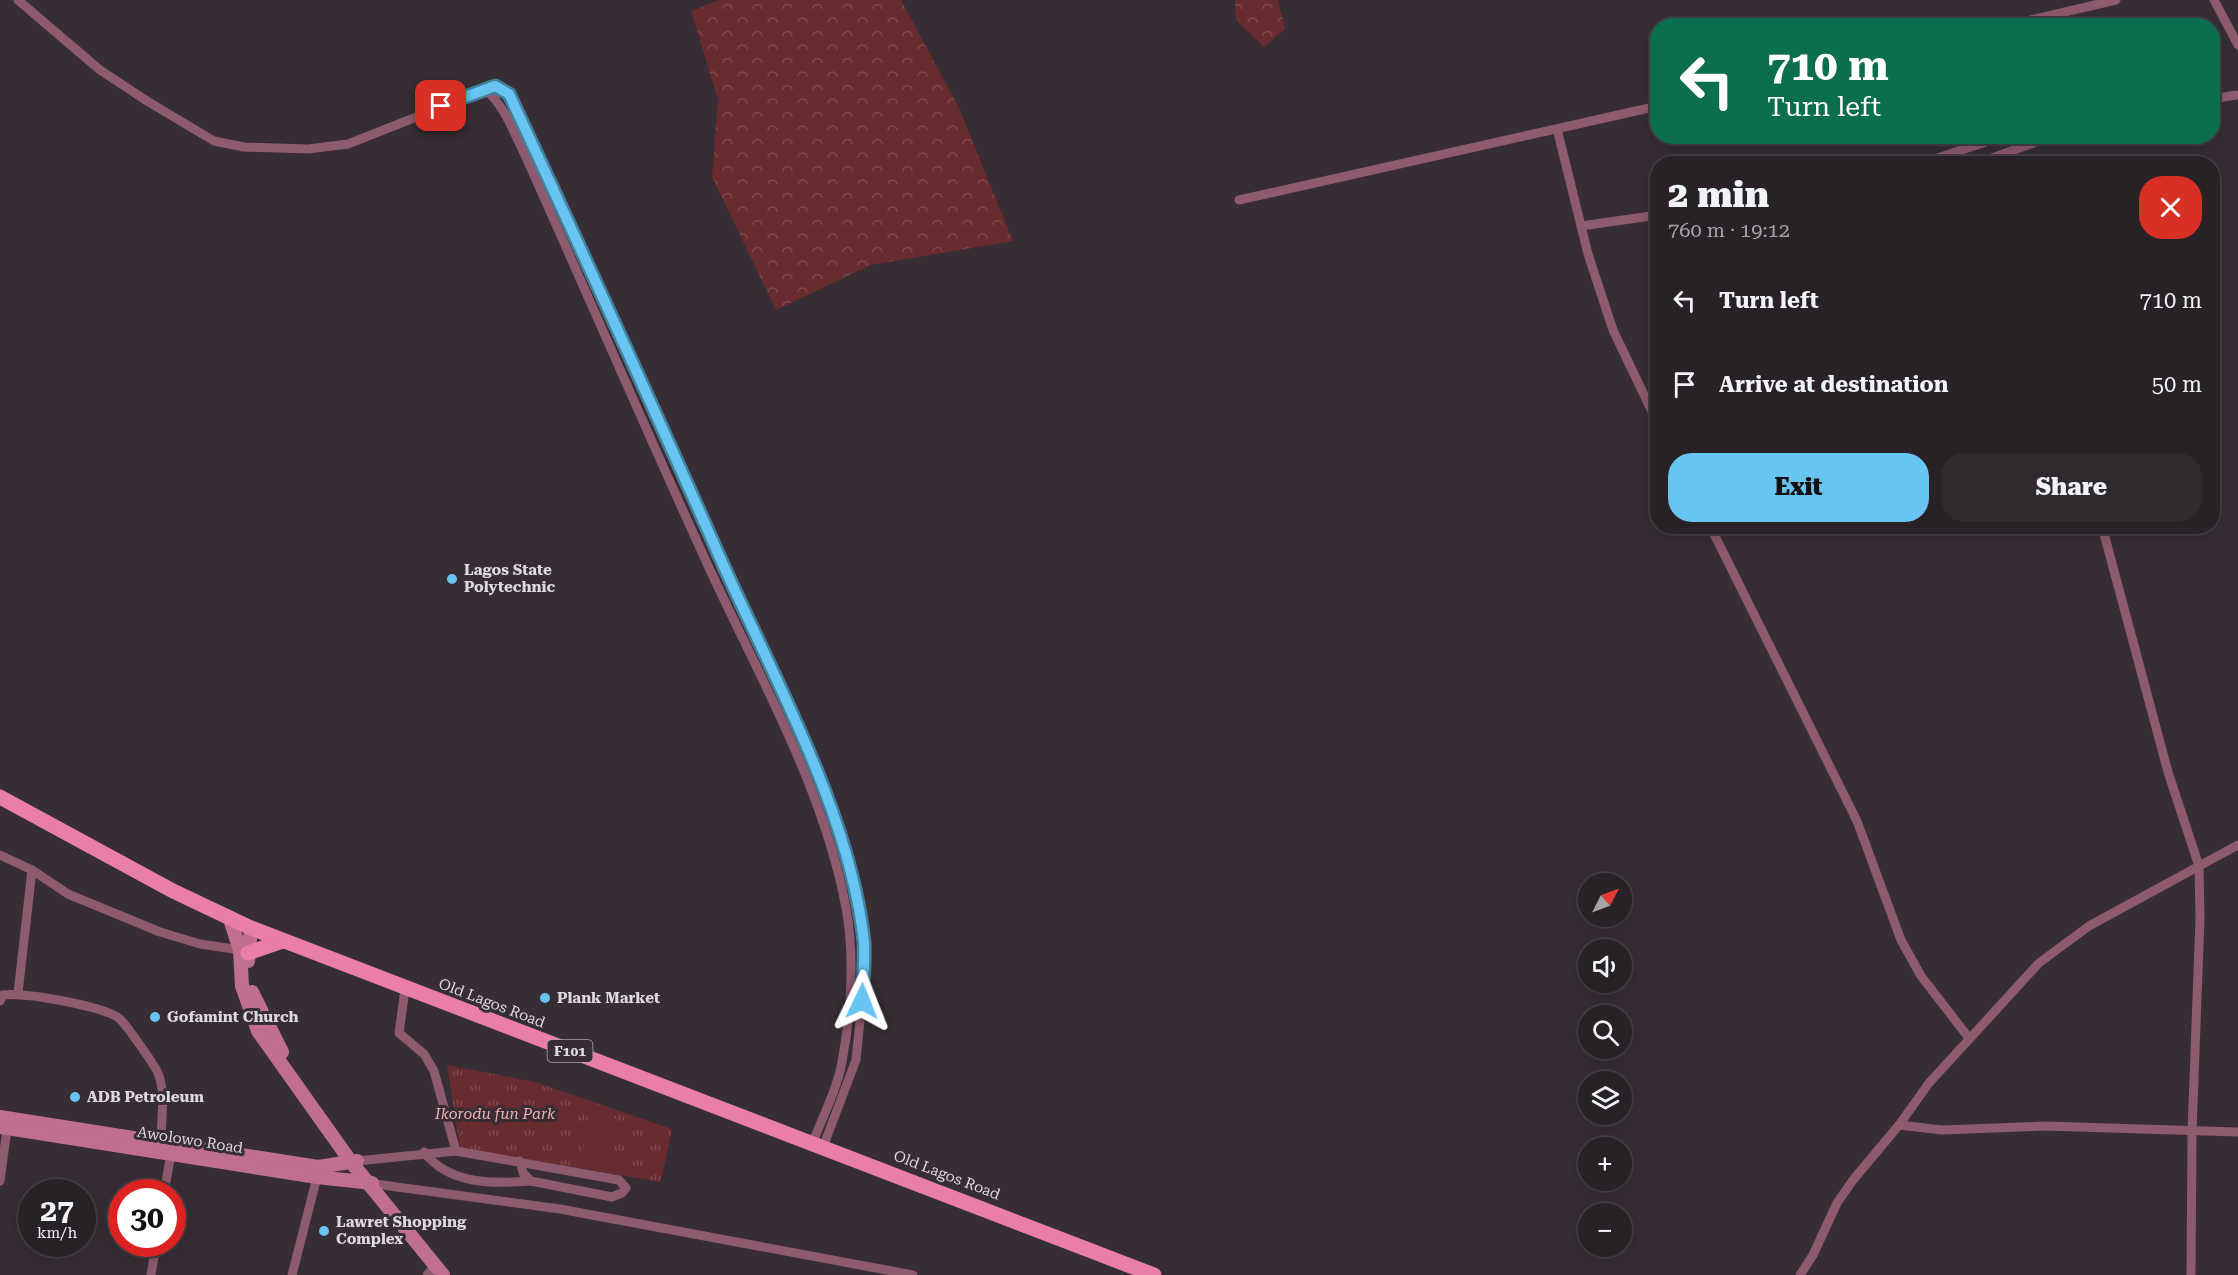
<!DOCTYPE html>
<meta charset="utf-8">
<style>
:root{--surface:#282227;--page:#302a2f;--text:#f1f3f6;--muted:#a5a4a7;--line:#443f44;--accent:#68c4f0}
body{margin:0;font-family:"Roboto Serif",serif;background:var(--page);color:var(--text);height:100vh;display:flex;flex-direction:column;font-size:22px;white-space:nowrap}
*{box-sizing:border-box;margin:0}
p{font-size:20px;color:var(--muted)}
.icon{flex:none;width:33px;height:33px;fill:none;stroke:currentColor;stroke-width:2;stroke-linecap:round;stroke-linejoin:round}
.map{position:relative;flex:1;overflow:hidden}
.side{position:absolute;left:1650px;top:156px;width:570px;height:378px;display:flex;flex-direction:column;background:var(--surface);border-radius:24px;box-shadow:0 3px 15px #0003,0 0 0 2px var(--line)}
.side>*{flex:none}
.banner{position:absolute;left:1650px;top:18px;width:570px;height:126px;border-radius:24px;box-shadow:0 3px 15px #0003,0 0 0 2px var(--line);background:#0b6e4f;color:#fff;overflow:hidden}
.needle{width:39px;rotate:48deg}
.controls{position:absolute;left:1578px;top:873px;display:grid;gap:12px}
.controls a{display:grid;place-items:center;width:54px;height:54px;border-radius:50%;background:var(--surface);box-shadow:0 3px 15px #0003,0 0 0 2px var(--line);font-size:30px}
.speed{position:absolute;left:18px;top:1179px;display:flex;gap:12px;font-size:30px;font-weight:700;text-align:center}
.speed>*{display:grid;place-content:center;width:78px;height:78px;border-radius:50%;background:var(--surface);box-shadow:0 3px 15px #0003,0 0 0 2px var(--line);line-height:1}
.speed small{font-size:15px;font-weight:400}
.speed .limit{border:9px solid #d22;background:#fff;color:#111}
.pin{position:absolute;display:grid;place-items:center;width:51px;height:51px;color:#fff;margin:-26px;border-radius:12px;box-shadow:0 3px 9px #0006}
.me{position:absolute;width:66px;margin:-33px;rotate:2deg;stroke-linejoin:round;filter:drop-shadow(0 0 4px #0008)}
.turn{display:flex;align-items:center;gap:21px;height:126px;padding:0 18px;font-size:27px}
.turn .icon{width:78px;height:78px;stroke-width:2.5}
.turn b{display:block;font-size:42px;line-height:51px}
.round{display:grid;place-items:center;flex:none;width:63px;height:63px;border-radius:24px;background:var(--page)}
.overview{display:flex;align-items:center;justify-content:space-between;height:102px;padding:0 18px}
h1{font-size:36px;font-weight:800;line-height:45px}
.primary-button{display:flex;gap:12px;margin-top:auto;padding:12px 18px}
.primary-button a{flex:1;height:69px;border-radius:24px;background:var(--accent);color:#111;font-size:24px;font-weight:800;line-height:69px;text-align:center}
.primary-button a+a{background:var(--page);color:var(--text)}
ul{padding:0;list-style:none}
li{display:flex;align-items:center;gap:18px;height:84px;padding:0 18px}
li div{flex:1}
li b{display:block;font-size:22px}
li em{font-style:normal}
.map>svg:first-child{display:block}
.grass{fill:url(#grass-tufts)}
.forest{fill:url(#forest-crowns)}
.pitch{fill:#672b30}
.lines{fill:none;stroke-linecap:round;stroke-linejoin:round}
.minor{stroke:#8e5a6d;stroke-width:9}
.secondary{stroke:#c16f8e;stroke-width:14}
.primary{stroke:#e97ea8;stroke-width:15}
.route-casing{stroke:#447f9c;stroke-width:15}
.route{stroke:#68c4f0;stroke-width:10}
.poi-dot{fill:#68c4f0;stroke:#362e34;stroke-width:2}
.labels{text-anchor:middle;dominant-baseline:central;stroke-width:6;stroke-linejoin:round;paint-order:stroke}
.shield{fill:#362e34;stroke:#aca6aa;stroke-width:1.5}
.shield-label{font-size:14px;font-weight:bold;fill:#ded9dc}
.poi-label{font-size:15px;font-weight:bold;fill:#ded9dc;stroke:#362e34;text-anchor:start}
.street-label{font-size:15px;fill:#ded9dc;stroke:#362e34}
.park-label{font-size:15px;font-style:italic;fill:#f4b0b2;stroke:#362e34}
</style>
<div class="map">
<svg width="2238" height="1275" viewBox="0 0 2238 1275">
<defs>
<pattern id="grass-tufts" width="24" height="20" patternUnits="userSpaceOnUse" patternTransform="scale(1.5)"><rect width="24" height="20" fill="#672b30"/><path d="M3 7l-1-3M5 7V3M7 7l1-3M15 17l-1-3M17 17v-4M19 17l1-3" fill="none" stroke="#7c494d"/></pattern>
<pattern id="forest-crowns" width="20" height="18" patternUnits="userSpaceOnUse" patternTransform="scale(1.5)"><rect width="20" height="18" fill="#672b30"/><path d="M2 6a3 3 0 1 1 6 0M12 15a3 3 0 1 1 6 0" fill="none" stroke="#7c494d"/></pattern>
</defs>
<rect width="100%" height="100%" fill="#362e34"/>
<polygon class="grass" points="447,1065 535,1082 672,1129 661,1182 460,1148"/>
<g class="forest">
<polygon points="719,0 901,0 959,108 1013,241 871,265 776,310 712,177 718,100 691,11"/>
<polygon points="1235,0 1278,0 1285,29 1264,47 1236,20"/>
</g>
<polygon class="pitch" points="589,1114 617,1119 609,1171 580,1166"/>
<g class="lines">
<g class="minor">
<polyline points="18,0 100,70 147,101 214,141 244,147 308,149 348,144 495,86 509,94 663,425 781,689 821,784 845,854 858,905 864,945 862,1001 856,1060 823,1147"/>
<polyline points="2214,0 2238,45"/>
<polyline points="2005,26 2116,0"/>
<path d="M486 90C505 107 513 131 524 153 587 293 647 433 711 572 761 680 824 790 846 908 855 956 851 1014 842 1062 837 1089 823 1116 813 1142"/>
<polyline points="2212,99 2236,95"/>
<polyline points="1557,129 1588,254 1613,330 1658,424"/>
<polyline points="1992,158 2052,136"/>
<polyline points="1919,164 1986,142"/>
<polyline points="1239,200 1658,106"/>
<polyline points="1581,226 1658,215"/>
<polyline points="1710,526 1857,821 1901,940 1921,976 1969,1038"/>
<polyline points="2102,526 2168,772 2199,866 2200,919 2192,1132 2191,1275"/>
<polyline points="0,855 32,870 68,894 160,932 200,944 240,950"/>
<polyline points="405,989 399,1033 424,1054 434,1071 456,1151"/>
<polyline points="18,993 32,870"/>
<path d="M0 1001 3 995C24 992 104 1006 120 1019 127 1026 154 1064 158 1073 166 1092 161 1121 161 1142"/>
<polyline points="1899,1125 1942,1130 2045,1126 2238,1132"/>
<path d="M424 1152C449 1185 494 1184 531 1181"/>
<polyline points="357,1161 456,1151 619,1180 626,1188 622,1193 612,1197 531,1181 523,1173 520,1161"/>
<polyline points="0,1181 7,1129"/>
<polyline points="375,1184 560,1209 913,1275"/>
<polyline points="164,1192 171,1154"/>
<polyline points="151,1275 156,1244"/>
<polyline points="292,1275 317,1177"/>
<polyline points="427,1275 435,1266"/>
<polyline points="1800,1275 1813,1255 1837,1203 1853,1180 1899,1125 1929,1083 2039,963 2089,926 2238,845"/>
</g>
<g class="secondary">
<polyline points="230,919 240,950 242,986 258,1031 351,1162 443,1275"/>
<polyline points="248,961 251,928"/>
<polyline points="252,992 282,1052"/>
<polyline points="0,1117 318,1167 357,1161"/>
<polyline points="0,1127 317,1177 372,1183"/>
</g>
<g class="primary">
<polyline points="0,797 173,891 251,928 1154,1275"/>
<polyline points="248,953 283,941"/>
</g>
</g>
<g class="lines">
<g class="route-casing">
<path id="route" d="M441 106 495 86 509 94C581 249 652 404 721 560 774 679 850 813 864 942 865 962 863 982 862 1001"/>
</g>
<use href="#route" class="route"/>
</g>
<g class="poi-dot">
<circle cx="452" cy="579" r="6"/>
<circle cx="545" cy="998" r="6"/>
<circle cx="155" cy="1017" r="6"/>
<circle cx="75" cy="1097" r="6"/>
<circle cx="324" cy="1231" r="6"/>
</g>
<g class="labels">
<rect class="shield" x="547.5" y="1040" width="45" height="22" rx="4.5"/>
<g class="shield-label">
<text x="570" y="1051">F101</text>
</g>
<g class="poi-label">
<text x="464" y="570">Lagos State<tspan x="464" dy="17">Polytechnic</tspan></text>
<text x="557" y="998">Plank Market</text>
<text x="167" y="1017">Gofamint Church</text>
<text x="87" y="1097">ADB Petroleum</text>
<text x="336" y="1222">Lawret Shopping<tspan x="336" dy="17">Complex</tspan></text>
</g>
<g class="street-label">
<text transform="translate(492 1003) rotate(21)">Old Lagos Road</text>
<text transform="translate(190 1140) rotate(9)">Awolowo Road</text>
<text transform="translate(947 1175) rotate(21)">Old Lagos Road</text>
</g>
<g class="park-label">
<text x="495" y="1114">Ikorodu fun Park</text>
</g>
</g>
</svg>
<div class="controls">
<a><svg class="needle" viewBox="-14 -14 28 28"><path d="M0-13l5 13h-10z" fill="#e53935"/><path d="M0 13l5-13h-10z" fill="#a5a4a7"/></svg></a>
<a><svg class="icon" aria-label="sound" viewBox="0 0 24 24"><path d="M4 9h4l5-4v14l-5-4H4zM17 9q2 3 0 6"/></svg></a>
<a><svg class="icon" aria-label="search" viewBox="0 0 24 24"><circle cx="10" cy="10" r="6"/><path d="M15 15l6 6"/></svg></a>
<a><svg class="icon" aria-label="layers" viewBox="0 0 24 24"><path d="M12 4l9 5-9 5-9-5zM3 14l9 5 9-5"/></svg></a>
<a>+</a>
<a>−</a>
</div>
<div class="speed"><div>27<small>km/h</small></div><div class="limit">30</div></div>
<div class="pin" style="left:441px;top:106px;background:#d93025"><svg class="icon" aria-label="arrive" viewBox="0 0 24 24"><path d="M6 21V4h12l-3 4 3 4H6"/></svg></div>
<svg class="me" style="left:862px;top:1001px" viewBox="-20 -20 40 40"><path d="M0-17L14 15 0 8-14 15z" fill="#68c4f0" stroke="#fff" stroke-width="4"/></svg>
<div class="banner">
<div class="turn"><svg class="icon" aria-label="left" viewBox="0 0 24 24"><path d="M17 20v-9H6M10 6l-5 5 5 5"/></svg><div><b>710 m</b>Turn left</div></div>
</div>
<section class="side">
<div class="overview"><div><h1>2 min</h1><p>760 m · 19:12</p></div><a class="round" style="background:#d93025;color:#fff"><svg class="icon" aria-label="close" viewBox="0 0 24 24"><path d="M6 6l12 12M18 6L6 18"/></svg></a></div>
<ul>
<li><svg class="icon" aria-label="left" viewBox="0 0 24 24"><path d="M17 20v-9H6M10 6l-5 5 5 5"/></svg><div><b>Turn left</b></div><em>710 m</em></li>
<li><svg class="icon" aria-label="arrive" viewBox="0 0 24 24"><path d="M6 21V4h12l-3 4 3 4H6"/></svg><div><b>Arrive at destination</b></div><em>50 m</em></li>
</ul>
<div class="primary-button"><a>Exit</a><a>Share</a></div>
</section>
</div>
